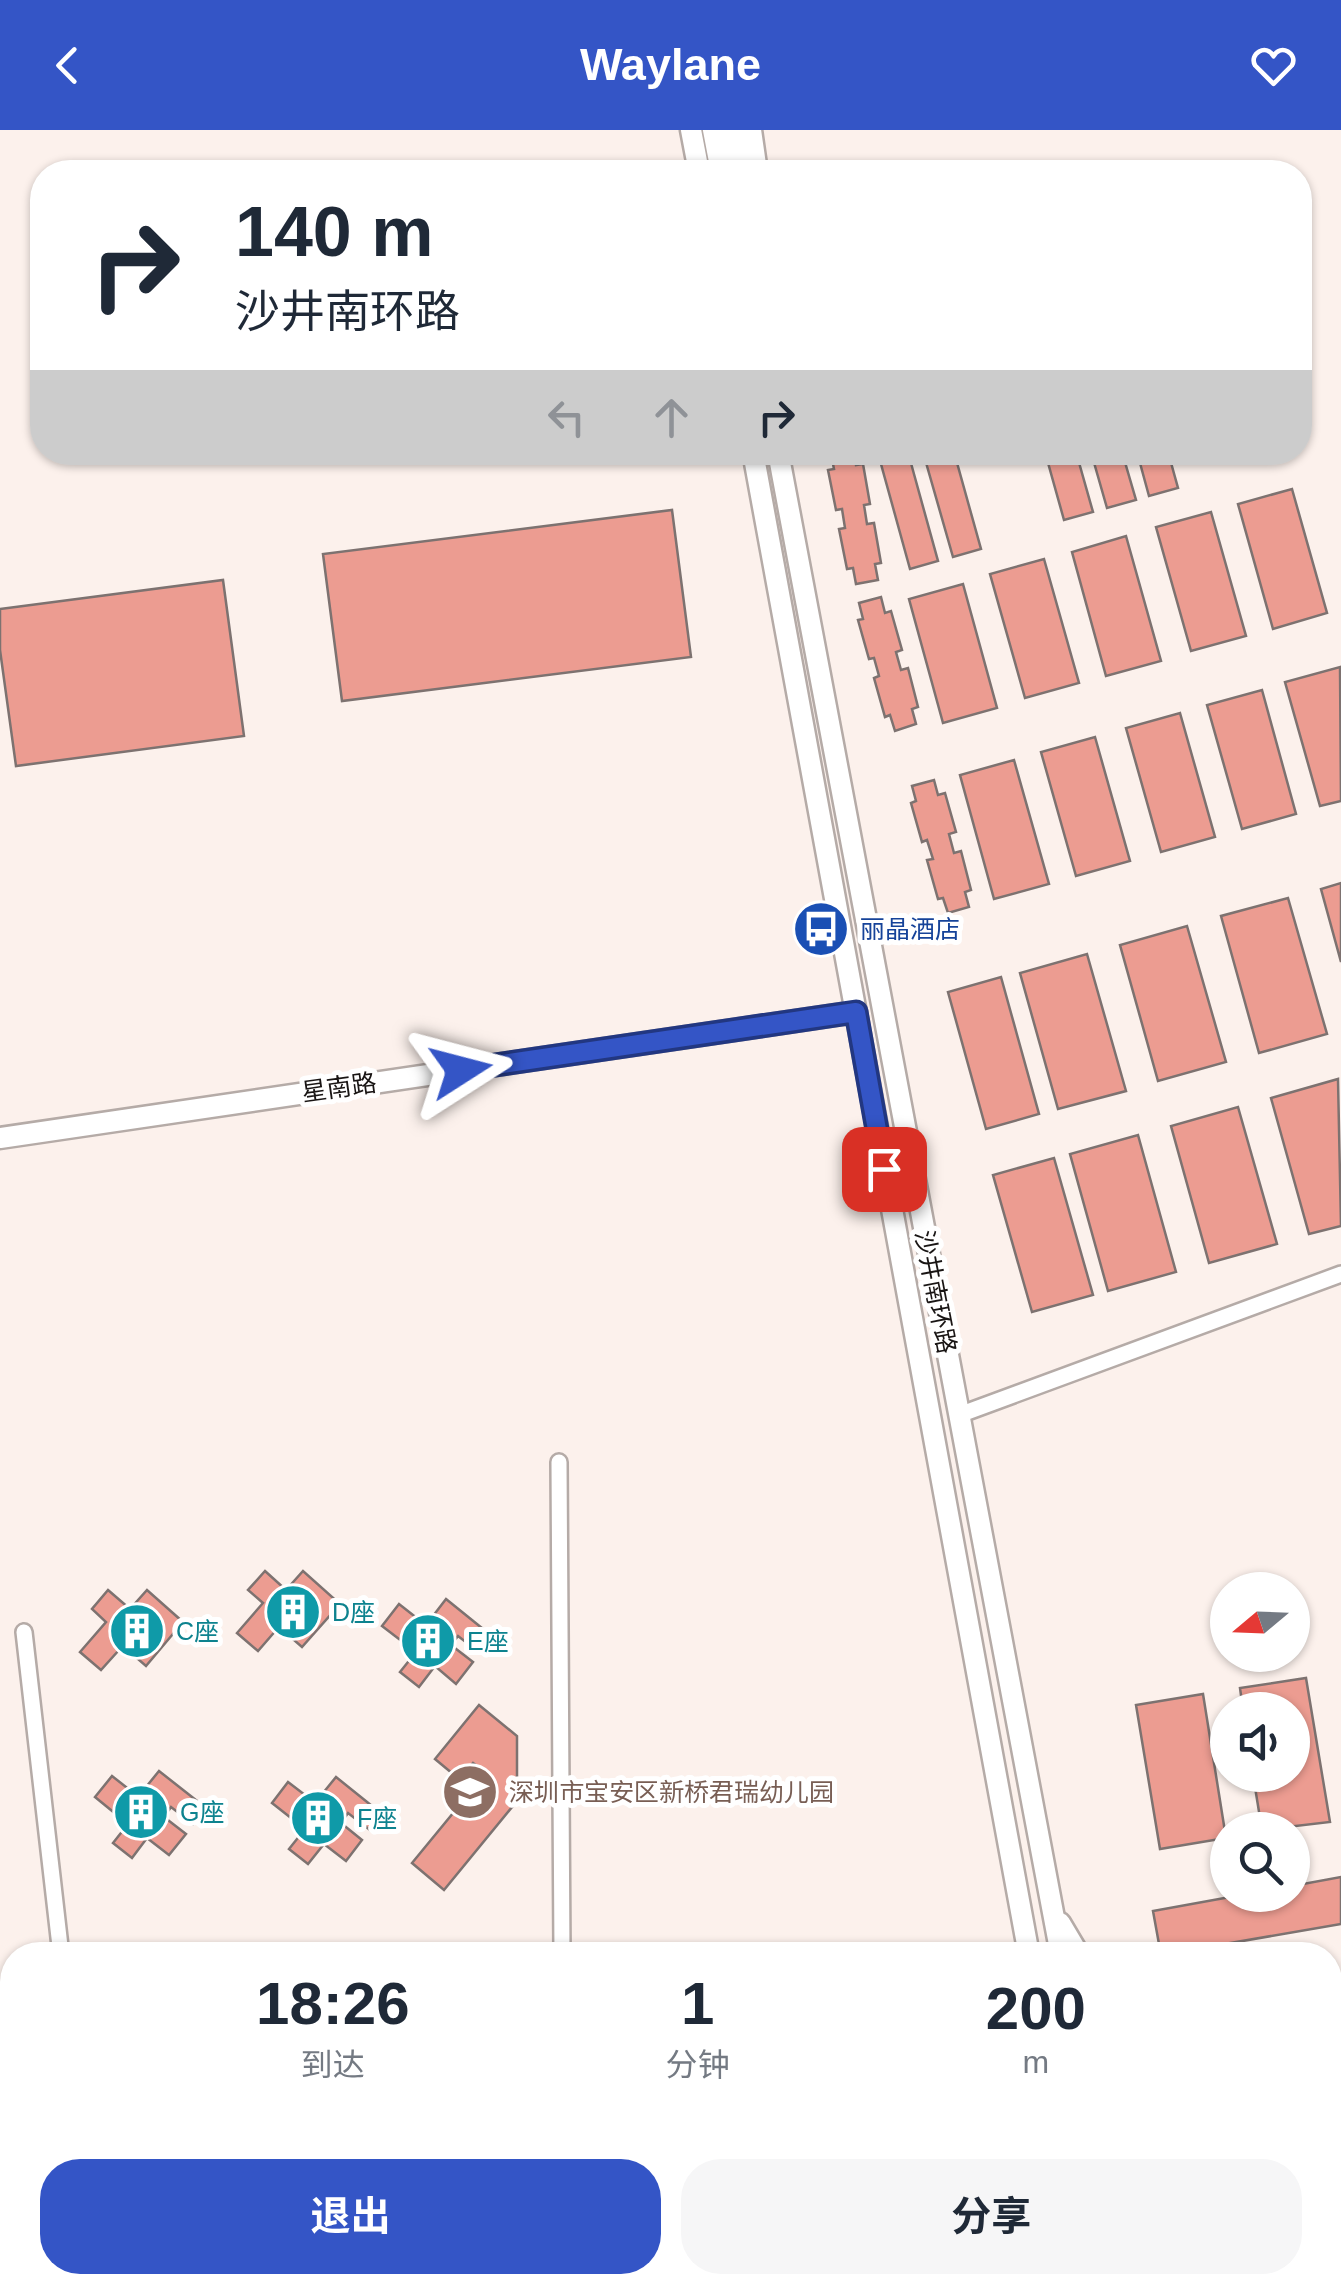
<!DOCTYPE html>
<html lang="zh">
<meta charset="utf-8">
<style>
:root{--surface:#fff;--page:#f6f6f7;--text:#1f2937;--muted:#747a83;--accent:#3455c6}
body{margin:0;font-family:Arial,"Noto Sans SC",sans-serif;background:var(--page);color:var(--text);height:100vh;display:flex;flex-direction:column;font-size:38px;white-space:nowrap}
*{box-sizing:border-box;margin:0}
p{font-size:32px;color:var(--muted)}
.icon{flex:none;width:55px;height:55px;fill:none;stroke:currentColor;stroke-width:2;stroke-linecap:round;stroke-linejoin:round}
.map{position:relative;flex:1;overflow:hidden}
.panel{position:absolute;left:0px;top:1812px;width:1342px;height:352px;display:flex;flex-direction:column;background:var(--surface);border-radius:40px 40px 0 0;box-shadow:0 2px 8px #0004}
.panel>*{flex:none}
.banner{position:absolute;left:30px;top:30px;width:1282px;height:305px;border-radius:40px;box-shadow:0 2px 8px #0004;background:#fff;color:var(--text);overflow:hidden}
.needle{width:65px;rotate:251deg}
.fabs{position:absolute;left:1210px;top:1442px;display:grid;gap:20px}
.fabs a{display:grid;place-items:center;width:100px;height:100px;border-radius:50%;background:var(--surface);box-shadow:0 2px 8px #0004;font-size:50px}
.pin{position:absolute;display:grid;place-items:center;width:85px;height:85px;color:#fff;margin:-42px;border-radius:20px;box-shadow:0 5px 15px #0006}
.me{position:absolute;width:110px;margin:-55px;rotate:81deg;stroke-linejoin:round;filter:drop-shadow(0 0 8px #0008)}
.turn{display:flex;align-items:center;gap:35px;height:210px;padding:0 40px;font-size:45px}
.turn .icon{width:130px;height:130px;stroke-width:2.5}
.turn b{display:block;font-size:70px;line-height:85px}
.lanes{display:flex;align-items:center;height:95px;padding:0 40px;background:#0003;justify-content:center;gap:50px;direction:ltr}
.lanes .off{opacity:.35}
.eta{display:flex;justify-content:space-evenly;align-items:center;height:170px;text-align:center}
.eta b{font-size:60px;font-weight:700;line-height:70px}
.button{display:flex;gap:20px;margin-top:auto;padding:20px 40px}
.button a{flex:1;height:115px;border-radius:40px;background:var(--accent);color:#fff;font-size:40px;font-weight:700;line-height:115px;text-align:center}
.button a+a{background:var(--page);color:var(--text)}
header{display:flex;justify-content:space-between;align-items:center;height:130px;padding:0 40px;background:var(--accent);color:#fff;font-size:45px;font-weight:700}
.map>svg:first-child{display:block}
.building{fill:#ec9c91;stroke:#7d7270;stroke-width:2.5}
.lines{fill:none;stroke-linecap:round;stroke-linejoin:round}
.street-casing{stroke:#b5aba7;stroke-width:20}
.secondary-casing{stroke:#b5aba7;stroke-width:25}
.street{stroke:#fff;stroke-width:15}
.secondary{stroke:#fff;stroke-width:20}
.route-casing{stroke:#223781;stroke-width:25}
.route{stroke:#3455c6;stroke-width:18}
.labels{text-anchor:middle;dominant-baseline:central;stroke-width:10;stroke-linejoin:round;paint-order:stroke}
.transit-label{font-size:25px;fill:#164399;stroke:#fff;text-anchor:start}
.street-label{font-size:25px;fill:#191514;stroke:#fff}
.culture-label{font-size:25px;fill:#0d838f;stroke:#fff;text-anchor:start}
.education-label{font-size:25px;fill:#785e54;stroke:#fff;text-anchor:start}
</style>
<header><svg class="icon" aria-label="back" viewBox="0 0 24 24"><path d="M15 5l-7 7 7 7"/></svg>Waylane<svg class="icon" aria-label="heart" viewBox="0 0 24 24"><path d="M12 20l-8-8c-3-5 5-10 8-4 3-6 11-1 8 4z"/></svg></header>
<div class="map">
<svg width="1341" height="2164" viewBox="0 0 1341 2164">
<rect width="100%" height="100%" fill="#fcf1ec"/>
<g class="building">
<polygon points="854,322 856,335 863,334 870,374 864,375 867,394 874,393 881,433 875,434 878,450 856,454 853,438 847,439 839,399 845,398 842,379 836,380 828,340 834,339 831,324"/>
<polygon points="923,322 954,322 981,419 953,427"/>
<polygon points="1045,322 1076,322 1093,382 1064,390"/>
<polygon points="1091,322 1122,322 1136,370 1107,378"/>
<polygon points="1137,322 1168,322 1178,358 1149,366"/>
<polygon points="909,326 938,431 910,439 881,334"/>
<polygon points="1292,359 1327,483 1273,499 1238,374"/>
<polygon points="672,380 691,527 342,571 323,424"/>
<polygon points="1211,382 1246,506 1191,521 1156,397"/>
<polygon points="1126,406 1161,531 1106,546 1072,422"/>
<polygon points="1044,429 1079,553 1025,568 990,444"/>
<polygon points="223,450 244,606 16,636 0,520 0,479"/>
<polygon points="963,454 997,578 943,593 909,469"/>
<polygon points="881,467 885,483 891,481 902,520 896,522 901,540 908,538 918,577 912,579 916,594 895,601 890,585 885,587 874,548 879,546 874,528 869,529 858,490 863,489 859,473"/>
<polygon points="1340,537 1341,671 1320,676 1285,552"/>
<polygon points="1262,560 1296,684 1242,699 1207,575"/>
<polygon points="1180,583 1215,707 1161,722 1126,598"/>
<polygon points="1095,607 1130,731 1076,746 1041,622"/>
<polygon points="1014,630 1049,754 994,769 960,645"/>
<polygon points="934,650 938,665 945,663 956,702 949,704 954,723 961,721 971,760 965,762 969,777 948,783 943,768 938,769 927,730 933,729 927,710 922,712 911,673 916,671 912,656"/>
<polygon points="1341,753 1341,832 1321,759"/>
<polygon points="1288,768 1327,904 1259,923 1221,786"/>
<polygon points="1187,796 1226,932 1158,951 1120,815"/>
<polygon points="1087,824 1126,961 1058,979 1020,843"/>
<polygon points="1001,847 1039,984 986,999 948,862"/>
<polygon points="1338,949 1341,1096 1309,1104 1271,968"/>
<polygon points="1238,977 1277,1114 1209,1133 1171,996"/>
<polygon points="1138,1005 1176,1142 1108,1161 1070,1024"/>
<polygon points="1054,1028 1093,1165 1032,1182 993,1045"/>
<polygon points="265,1441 286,1460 303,1441 340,1474 302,1517 287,1504 292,1499 284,1491 258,1521 237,1503 263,1473 248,1460"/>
<polygon points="108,1460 130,1479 147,1460 183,1492 146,1536 131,1523 136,1518 128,1510 101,1540 80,1522 106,1492 92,1479"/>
<polygon points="446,1469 493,1507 480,1523 458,1506 451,1515 473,1532 456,1554 435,1536 419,1557 400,1542 416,1522 382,1496 399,1474 432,1500 440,1491 433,1486"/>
<polygon points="1306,1548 1330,1692 1262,1700 1253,1645 1292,1645 1292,1580 1243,1580 1240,1558"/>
<polygon points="1203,1564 1226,1708 1160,1719 1136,1575"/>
<polygon points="479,1575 517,1606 517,1671 444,1760 412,1733 486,1643 473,1633 459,1649 435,1629"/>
<polygon points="159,1641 206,1678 193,1694 171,1677 164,1687 186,1704 169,1725 147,1708 132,1728 113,1713 128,1694 95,1667 112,1646 145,1672 152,1662 146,1657"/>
<polygon points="336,1647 382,1684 370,1700 348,1683 341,1693 362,1710 346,1731 324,1714 308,1734 289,1719 305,1699 272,1673 288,1652 322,1678 329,1668 323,1663"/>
<polygon points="1341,1747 1341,1794 1161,1825 1153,1781 1241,1765 1292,1765 1292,1756"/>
<polygon points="1330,2113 1341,2164 1184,2164 1183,2157 1191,2152 1330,2152"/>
<polygon points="455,2152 479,2152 480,2156 468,2157 469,2164 456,2164"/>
<polygon points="501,2152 526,2152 526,2155 515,2156 515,2164 502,2164"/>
</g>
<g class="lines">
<g class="street-casing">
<g id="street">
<polyline points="959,1285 1341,1144"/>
<polyline points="559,1332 562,1825"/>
<polyline points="24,1502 61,1825"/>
<polyline points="438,2152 439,2164"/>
</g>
</g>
<g class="secondary-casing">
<g id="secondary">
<polyline points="691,0 699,42"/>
<polyline points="713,0 721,42"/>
<polyline points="732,0 740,42"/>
<polyline points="751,0 757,42"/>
<polyline points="753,322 1029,1825"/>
<polyline points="778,322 1061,1825"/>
<polyline points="0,1008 856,882"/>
<polyline points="1060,1793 1079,1825"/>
<polyline points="1330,1866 1341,1863"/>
<polyline points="0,1920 12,1920"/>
<polyline points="1330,1925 1341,1923"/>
<polyline points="0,1975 12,1975"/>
<polyline points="1084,2152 1085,2164"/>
<polyline points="1117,2152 1119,2164"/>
</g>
</g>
<use href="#street" class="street"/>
<use href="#secondary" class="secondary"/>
</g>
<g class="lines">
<g class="route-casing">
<polyline id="route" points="461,940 856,882 884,1039"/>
</g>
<use href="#route" class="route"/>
</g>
<defs>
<g id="bus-disc" transform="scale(2.875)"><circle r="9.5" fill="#1a4fb4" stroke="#fff"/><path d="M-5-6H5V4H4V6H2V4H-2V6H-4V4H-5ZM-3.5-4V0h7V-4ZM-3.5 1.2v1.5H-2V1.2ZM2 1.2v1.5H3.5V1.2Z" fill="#fff"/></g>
<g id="building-disc" transform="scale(2.875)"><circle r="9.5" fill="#0f9aa8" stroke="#fff"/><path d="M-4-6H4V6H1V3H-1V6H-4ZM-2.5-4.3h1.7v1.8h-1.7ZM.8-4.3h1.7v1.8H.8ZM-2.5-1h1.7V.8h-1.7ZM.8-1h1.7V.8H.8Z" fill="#fff"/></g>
<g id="school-disc" transform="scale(2.875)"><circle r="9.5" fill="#8d6e63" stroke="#fff"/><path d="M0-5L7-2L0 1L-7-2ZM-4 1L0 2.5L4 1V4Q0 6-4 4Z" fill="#fff"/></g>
</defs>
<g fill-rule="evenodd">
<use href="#bus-disc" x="821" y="799"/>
<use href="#building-disc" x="293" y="1482"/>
<use href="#building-disc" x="137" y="1501"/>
<use href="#building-disc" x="428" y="1511"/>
<use href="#school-disc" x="470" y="1662"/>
<use href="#building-disc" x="141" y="1682"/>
<use href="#building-disc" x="318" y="1688"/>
</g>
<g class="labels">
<g class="transit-label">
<text x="860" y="799">丽晶酒店</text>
</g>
<g class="street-label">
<text transform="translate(339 957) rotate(-8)">星南路</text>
<text transform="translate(936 1162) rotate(79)">沙井南环路</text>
</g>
<g class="culture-label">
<text x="332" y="1482">D座</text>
<text x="176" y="1501">C座</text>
<text x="467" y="1511">E座</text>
<text x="180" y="1682">G座</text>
<text x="357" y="1688">F座</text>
</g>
<g class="education-label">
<text x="509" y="1662">深圳市宝安区新桥君瑞幼儿园</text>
</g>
</g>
</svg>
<div class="fabs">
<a><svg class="needle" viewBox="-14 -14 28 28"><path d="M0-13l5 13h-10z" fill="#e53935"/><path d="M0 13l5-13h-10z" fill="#747a83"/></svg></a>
<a><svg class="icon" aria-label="sound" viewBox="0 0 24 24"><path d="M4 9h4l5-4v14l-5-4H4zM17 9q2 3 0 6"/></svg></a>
<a><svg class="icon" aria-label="search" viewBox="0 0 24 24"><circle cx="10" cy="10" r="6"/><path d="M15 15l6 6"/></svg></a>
</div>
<div class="pin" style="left:884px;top:1039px;background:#d93025"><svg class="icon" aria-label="arrive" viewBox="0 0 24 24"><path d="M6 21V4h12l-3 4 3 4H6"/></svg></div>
<svg class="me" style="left:461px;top:940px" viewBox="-20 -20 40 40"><path d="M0-17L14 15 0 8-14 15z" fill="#3455c6" stroke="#fff" stroke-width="4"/></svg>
<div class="banner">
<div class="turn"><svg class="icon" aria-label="right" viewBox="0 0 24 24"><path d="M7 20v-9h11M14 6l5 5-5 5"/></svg><div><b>140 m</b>沙井南环路</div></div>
<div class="lanes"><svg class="icon off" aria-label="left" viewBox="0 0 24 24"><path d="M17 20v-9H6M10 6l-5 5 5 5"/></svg><svg class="icon off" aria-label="ahead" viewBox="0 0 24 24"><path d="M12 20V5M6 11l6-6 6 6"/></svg><svg class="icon" aria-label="right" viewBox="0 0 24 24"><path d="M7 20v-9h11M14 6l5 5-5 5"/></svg></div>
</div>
<section class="panel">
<div class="eta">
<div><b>18:26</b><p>到达</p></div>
<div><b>1</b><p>分钟</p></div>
<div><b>200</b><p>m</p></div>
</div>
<div class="button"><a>退出</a><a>分享</a></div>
</section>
</div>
